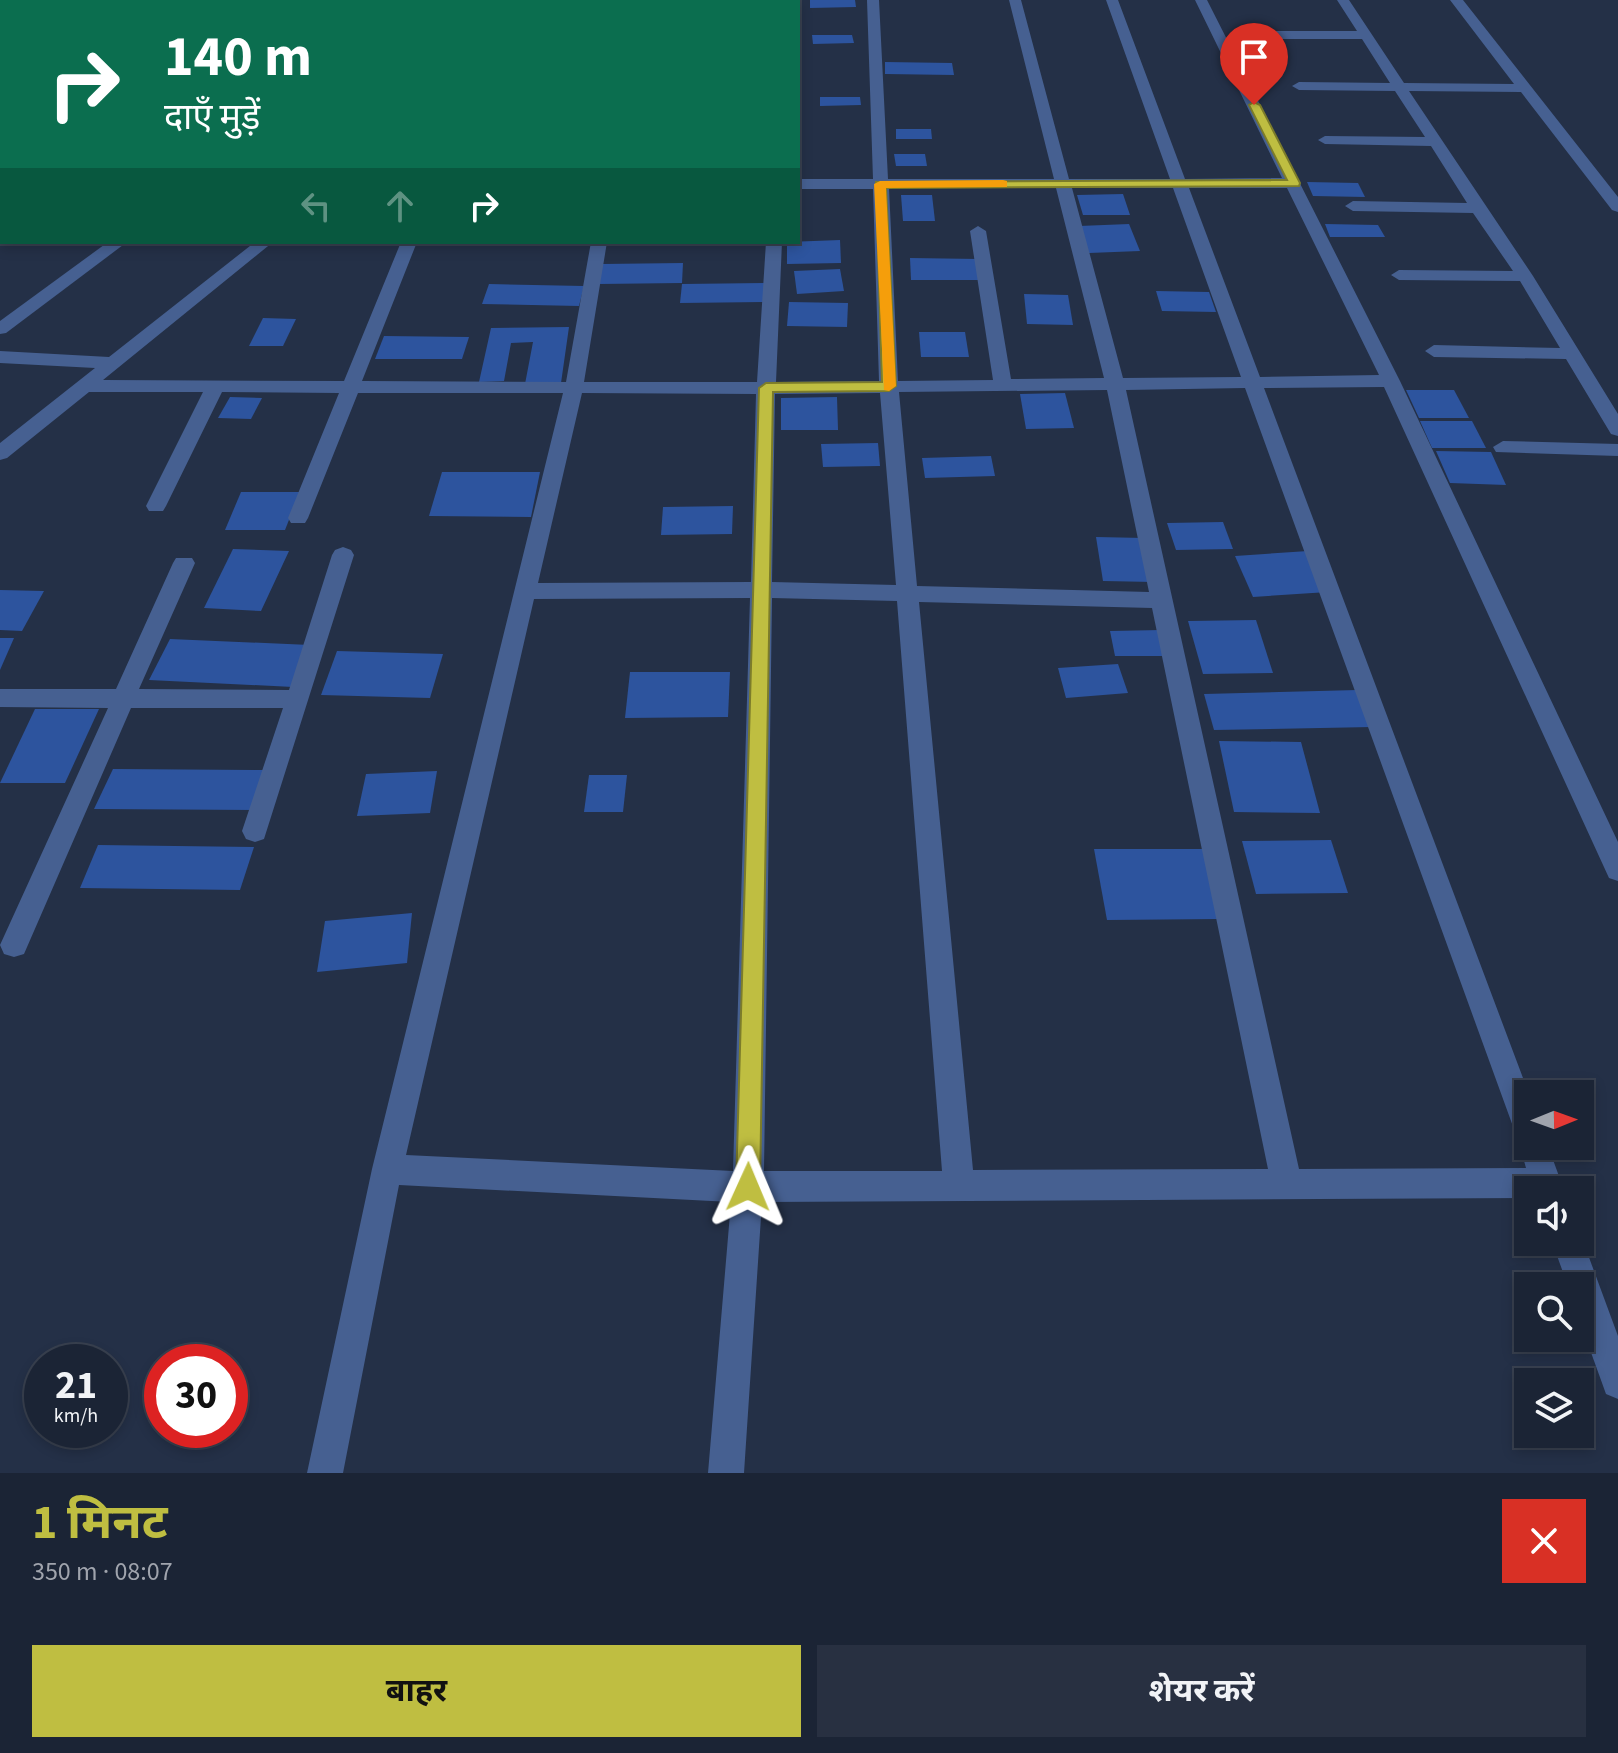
<!DOCTYPE html>
<html lang="hi">
<meta charset="utf-8">
<style>
:root{--surface:#1b2435;--page:#283041;--text:#f1f3f6;--muted:#a0a4ad;--line:#394150;--accent:#bfbe41}
body{margin:0;font-family:"Source Sans 3","Noto Sans Devanagari",sans-serif;background:var(--page);color:var(--text);height:100vh;display:flex;flex-direction:column;font-size:30px;white-space:nowrap}
*{box-sizing:border-box;margin:0}
p{font-size:26px;color:var(--muted)}
.icon{flex:none;width:44px;height:44px;fill:none;stroke:currentColor;stroke-width:2;stroke-linecap:round;stroke-linejoin:round}
.map{position:relative;height:1473px;overflow:hidden}
.panel{display:flex;flex-direction:column;background:var(--surface);flex:1}
.panel>*{flex:none}
.hud{position:absolute;left:0px;top:0px;width:800px;height:244px;box-shadow:0 4px 12px #0003,0 0 0 2px var(--line);background:#0b6e4f;color:#fff;overflow:hidden}
.needle{width:52px;rotate:89deg}
.controls{position:absolute;left:1514px;top:1080px;display:grid;gap:16px}
.controls a{display:grid;place-items:center;width:80px;height:80px;border-radius:0px;background:var(--surface);box-shadow:0 4px 12px #0003,0 0 0 2px var(--line);font-size:40px}
.speed{position:absolute;left:24px;top:1344px;display:flex;gap:16px;font-size:40px;font-weight:700;text-align:center}
.speed>*{display:grid;place-content:center;width:104px;height:104px;border-radius:50%;background:var(--surface);box-shadow:0 4px 12px #0003,0 0 0 2px var(--line);line-height:1}
.speed small{font-size:20px;font-weight:400}
.speed .limit{border:12px solid #d22;background:#fff;color:#111}
.pin{position:absolute;display:grid;place-items:center;width:68px;height:68px;color:#fff;margin:-82px -34px;border-radius:50% 50% 50% 0;rotate:-45deg;box-shadow:0 0 8px #0007}
.pin .icon{rotate:45deg}
.me{position:absolute;width:88px;margin:-44px;rotate:1deg;stroke-linejoin:round;filter:drop-shadow(0 0 6px #0008)}
.turn{display:flex;align-items:center;gap:28px;height:168px;padding:0 32px;font-size:36px}
.turn .icon{width:104px;height:104px;stroke-width:2.5}
.turn b{display:block;font-size:56px;line-height:68px}
.lanes{display:flex;align-items:center;height:76px;padding:0 32px;background:#0003;justify-content:center;gap:40px;direction:ltr}
.lanes .off{opacity:.35}
.round{display:grid;place-items:center;flex:none;width:84px;height:84px;border-radius:0px;background:var(--page)}
.headline{display:flex;align-items:center;justify-content:space-between;height:136px;padding:0 32px}
h1{font-size:48px;font-weight:700;line-height:60px;color:var(--accent)}
.primary-button{display:flex;gap:16px;margin-top:auto;padding:16px 32px}
.primary-button a{flex:1;height:92px;border-radius:0px;background:var(--accent);color:#111;font-size:32px;font-weight:700;line-height:92px;text-align:center}
.primary-button a+a{background:var(--page);color:var(--text)}
.map>svg:first-child{display:block}
.building{fill:#2d549e}
.lines{fill:none;stroke-linecap:round;stroke-linejoin:round}
.minor{fill:#466091;fill-rule:evenodd}
.route{fill:#bfbe41;stroke:#7c7c2a;stroke-width:2}
.slow{fill:#f59e0b}
</style>
<div class="map">
<svg width="1618" height="1473" viewBox="0 0 1618 1473">
<rect width="100%" height="100%" fill="#243047"/>
<g class="building">
<polygon points="810,0 855,0 856,7 810,8"/>
<polygon points="812,35 852,35 854,43 813,44"/>
<polygon points="885,62 952,63 954,75 885,74"/>
<polygon points="820,97 860,97 861,105 820,106"/>
<polygon points="896,129 931,129 932,139 896,139"/>
<polygon points="894,154 925,154 927,166 896,166"/>
<polygon points="1307,182 1358,183 1365,197 1313,196"/>
<polygon points="1123,194 1130,215 1083,215 1077,195"/>
<polygon points="901,195 932,195 935,221 903,221"/>
<polygon points="1129,224 1140,251 1089,253 1079,226"/>
<polygon points="1325,224 1378,225 1385,237 1330,237"/>
<polygon points="840,240 841,263 787,264 787,242"/>
<polygon points="910,258 979,259 981,280 911,280"/>
<polygon points="683,263 682,283 599,284 602,264"/>
<polygon points="840,269 844,291 797,294 794,271"/>
<polygon points="771,283 771,302 680,303 682,284"/>
<polygon points="489,284 584,286 579,306 482,304"/>
<polygon points="1156,291 1209,292 1216,312 1162,311"/>
<polygon points="1024,294 1068,295 1073,325 1027,324"/>
<polygon points="789,302 848,303 847,327 787,326"/>
<polygon points="263,318 296,319 283,346 249,346"/>
<polygon points="569,327 561,383 525,384 533,342 511,343 504,381 479,382 491,328"/>
<polygon points="919,332 965,332 969,357 921,357"/>
<polygon points="384,336 469,337 462,359 375,359"/>
<polygon points="1406,390 1454,390 1469,418 1419,418"/>
<polygon points="1065,393 1074,428 1026,429 1020,394"/>
<polygon points="230,397 262,398 251,419 218,418"/>
<polygon points="837,397 838,430 781,430 781,398"/>
<polygon points="1420,421 1472,421 1486,448 1432,448"/>
<polygon points="878,443 880,466 823,467 821,444"/>
<polygon points="1436,451 1491,452 1506,485 1450,483"/>
<polygon points="991,456 995,476 925,478 922,458"/>
<polygon points="442,472 540,472 531,517 429,516"/>
<polygon points="241,492 300,492 285,530 225,530"/>
<polygon points="733,506 732,534 661,535 663,507"/>
<polygon points="1223,522 1233,549 1176,550 1167,523"/>
<polygon points="1096,537 1145,538 1154,582 1103,581"/>
<polygon points="233,549 289,551 261,611 204,608"/>
<polygon points="1308,551 1328,592 1253,597 1235,556"/>
<polygon points="0,590 44,591 22,631 0,630"/>
<polygon points="1256,620 1273,673 1203,674 1188,621"/>
<polygon points="1161,630 1168,656 1115,656 1110,631"/>
<polygon points="0,638 14,638 0,670"/>
<polygon points="170,639 310,645 293,687 149,680"/>
<polygon points="337,651 443,654 430,698 321,695"/>
<polygon points="1118,664 1128,693 1066,698 1058,668"/>
<polygon points="630,672 730,672 728,717 625,718"/>
<polygon points="1357,690 1372,727 1214,730 1204,694"/>
<polygon points="35,709 99,709 65,783 0,783"/>
<polygon points="1219,741 1301,742 1320,813 1234,812"/>
<polygon points="113,769 268,770 255,810 94,809"/>
<polygon points="437,771 430,813 357,816 366,774"/>
<polygon points="589,775 627,775 623,812 584,812"/>
<polygon points="1331,840 1348,893 1256,894 1242,841"/>
<polygon points="98,845 254,847 240,890 80,888"/>
<polygon points="1094,849 1203,849 1220,919 1107,920"/>
<polygon points="412,913 407,963 317,972 325,921"/>
</g>
<g class="lines">
<g class="minor">
<rect x="759" y="0" width="12" height="2"/>
<path d="M867 0H879L888 179H1054L1009 0H1021L1069 179H1170L1106 0H1118L1185 179 1282 178 1195 0H1207L1400 381 1618 842V881L1609 878 1384 387 1264 388 1529 1094 1528 1146H1548L1564 1190H1528V1198L762 1202 744 1473H708L731 1202 399 1185 343 1473H307L372 1169 563 393H358L308 518 305 523H291L288 518 339 393 222 392 166 506 163 511H149L146 506 203 392H89L7 458 0 460V443L95 368 0 363V351L109 357 255 242H273L103 380 344 381 401 242H417L362 381 566 382 591 242H607L584 382H757L766 242H782L776 382 879 381 873 189H798V179H873ZM889 188H1056L1104 378 1011 379 986 231 978 226 970 231 993 380 898 381ZM1072 188H1173L1241 377 1123 378ZM1189 188H1287L1379 375 1260 377ZM1245 388 1519 1143 1526 1168 1299 1169 1126 390ZM1107 390 1149 592 917 586 899 392ZM582 393 756 394 751 582 538 583ZM880 393 896 585 772 582 775 394ZM750 598 733 1171 406 1155 534 599ZM772 598 897 601 942 1171H764ZM919 602 1152 608 1268 1169 973 1170Z"/>
<polygon points="1337,0 1349,0 1404,83 1514,84 1450,0 1463,0 1618,197 1618,212 1612,210 1521,92 1409,91 1533,276 1618,414 1618,436 1611,434 1566,359 1434,357 1425,351 1434,345 1560,348 1520,281 1399,280 1391,275 1399,270 1513,271 1473,213 1353,211 1345,206 1353,201 1467,203 1431,146 1325,144 1318,140 1325,136 1425,137 1395,91 1299,90 1292,86 1299,82 1390,83 1362,39 1275,39 1268,35 1275,31 1357,31"/>
<rect x="0" y="7" width="2" height="8"/>
<polygon points="0,67 2,67 0,78"/>
<polygon points="2,222 2,233 0,234 0,223"/>
<polygon points="108,242 127,242 6,333 0,334 0,321"/>
<polygon points="1503,441 1618,444 1618,456 1496,452 1493,447"/>
<polygon points="343,547 351,550 354,555 264,839 255,842 246,839 242,831 283,708 131,708 24,954 14,957 4,954 0,945 108,708 0,707 0,689 116,689 173,563 176,558 192,558 195,563 139,689 289,690 332,555 335,550"/>
<polygon points="1580,1233 1618,1336 1618,1399 1606,1394 1580,1322 1580,1286 1568,1286 1552,1242 1580,1242"/>
</g>
</g>
<polygon class="route" points="1254,102 1260,105 1300,183 1299,186 886,188 896,386 889,391 773,392 760,1187 756,1195 748,1199 740,1195 736,1187 759,388 766,383 882,382 876,182 1287,180 1249,105"/>
<polygon class="slow" points="1003,180 1007,181 1007,187 886,188 896,386 889,391 884,390 874,184 880,181"/>
</svg>
<div class="controls">
<a><svg class="needle" viewBox="-14 -14 28 28"><path d="M0-13l5 13h-10z" fill="#e53935"/><path d="M0 13l5-13h-10z" fill="#a0a4ad"/></svg></a>
<a><svg class="icon" aria-label="sound" viewBox="0 0 24 24"><path d="M4 9h4l5-4v14l-5-4H4zM17 9q2 3 0 6"/></svg></a>
<a><svg class="icon" aria-label="search" viewBox="0 0 24 24"><circle cx="10" cy="10" r="6"/><path d="M15 15l6 6"/></svg></a>
<a><svg class="icon" aria-label="layers" viewBox="0 0 24 24"><path d="M12 4l9 5-9 5-9-5zM3 14l9 5 9-5"/></svg></a>
</div>
<div class="speed"><div>21<small>km/h</small></div><div class="limit">30</div></div>
<div class="pin" style="left:1254px;top:105px;background:#d93025"><svg class="icon" aria-label="arrive" viewBox="0 0 24 24"><path d="M6 21V4h12l-3 4 3 4H6"/></svg></div>
<svg class="me" style="left:748px;top:1187px" viewBox="-20 -20 40 40"><path d="M0-17L14 15 0 8-14 15z" fill="#bfbe41" stroke="#fff" stroke-width="4"/></svg>
<div class="hud">
<div class="turn"><svg class="icon" aria-label="right" viewBox="0 0 24 24"><path d="M7 20v-9h11M14 6l5 5-5 5"/></svg><div><b>140 m</b>दाएँ मुड़ें</div></div>
<div class="lanes"><svg class="icon off" aria-label="left" viewBox="0 0 24 24"><path d="M17 20v-9H6M10 6l-5 5 5 5"/></svg><svg class="icon off" aria-label="ahead" viewBox="0 0 24 24"><path d="M12 20V5M6 11l6-6 6 6"/></svg><svg class="icon" aria-label="right" viewBox="0 0 24 24"><path d="M7 20v-9h11M14 6l5 5-5 5"/></svg></div>
</div>
</div>
<section class="panel">
<div class="headline"><div><h1>1 मिनट</h1><p>350 m · 08:07</p></div><a class="round" style="background:#d93025;color:#fff"><svg class="icon" aria-label="close" viewBox="0 0 24 24"><path d="M6 6l12 12M18 6L6 18"/></svg></a></div>
<div class="primary-button"><a>बाहर</a><a>शेयर करें</a></div>
</section>
